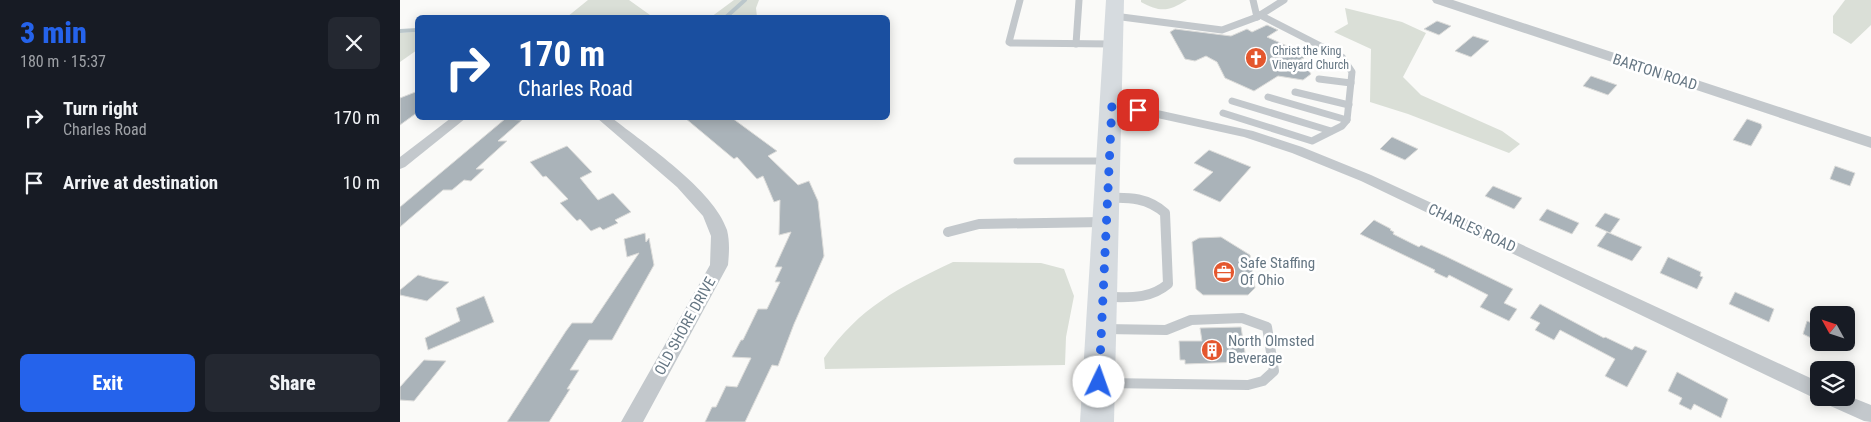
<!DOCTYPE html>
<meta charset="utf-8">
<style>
:root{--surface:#171b24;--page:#242831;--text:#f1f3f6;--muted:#9ea1a6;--accent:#2563eb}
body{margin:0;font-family:"Roboto Condensed",sans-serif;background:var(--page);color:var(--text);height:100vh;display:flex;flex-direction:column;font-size:19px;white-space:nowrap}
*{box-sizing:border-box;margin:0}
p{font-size:16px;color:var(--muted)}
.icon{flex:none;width:28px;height:28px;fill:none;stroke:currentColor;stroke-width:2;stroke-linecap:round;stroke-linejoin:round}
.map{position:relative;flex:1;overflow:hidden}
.sheet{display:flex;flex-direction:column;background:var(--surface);width:400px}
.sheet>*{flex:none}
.top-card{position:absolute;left:15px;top:15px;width:475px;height:105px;border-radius:8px;box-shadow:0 2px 12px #0003;background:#1a4fa0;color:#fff;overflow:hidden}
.needle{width:32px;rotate:310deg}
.tools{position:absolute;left:1410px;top:306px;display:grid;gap:10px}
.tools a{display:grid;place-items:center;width:45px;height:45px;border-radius:8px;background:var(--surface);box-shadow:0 2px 12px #0003;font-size:25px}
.pin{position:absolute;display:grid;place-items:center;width:42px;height:42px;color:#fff;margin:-21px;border-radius:10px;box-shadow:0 2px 8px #0006}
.me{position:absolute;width:55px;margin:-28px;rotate:3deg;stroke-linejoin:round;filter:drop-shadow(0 0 4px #0008)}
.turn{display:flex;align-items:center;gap:18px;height:105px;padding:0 20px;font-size:22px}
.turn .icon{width:65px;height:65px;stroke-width:2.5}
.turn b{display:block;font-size:35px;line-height:42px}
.round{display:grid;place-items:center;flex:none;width:52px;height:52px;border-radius:8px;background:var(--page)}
.summary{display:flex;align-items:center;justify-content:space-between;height:85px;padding:0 20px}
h1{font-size:30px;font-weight:800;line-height:38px;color:var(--accent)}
.primary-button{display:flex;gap:10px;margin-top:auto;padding:10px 20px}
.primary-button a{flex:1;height:58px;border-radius:8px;background:var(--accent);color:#fff;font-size:20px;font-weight:800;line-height:58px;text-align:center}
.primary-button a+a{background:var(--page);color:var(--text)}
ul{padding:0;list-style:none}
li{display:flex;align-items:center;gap:15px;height:65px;padding:0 20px}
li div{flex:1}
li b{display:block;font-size:19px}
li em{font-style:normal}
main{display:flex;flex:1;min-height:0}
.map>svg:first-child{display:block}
.green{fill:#dadfd7}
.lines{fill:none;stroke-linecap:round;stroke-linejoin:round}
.stream{stroke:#bbc7cb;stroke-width:4}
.building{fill:#aab3b9;stroke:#dcdcda}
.service-far1{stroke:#c3c8cc;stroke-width:7}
.service{stroke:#c3c8cc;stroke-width:10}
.minor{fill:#c3c8cc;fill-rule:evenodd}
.tertiary{fill:#c3c8cc;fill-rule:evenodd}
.primary{fill:#d6dbdf;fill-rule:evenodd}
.route{stroke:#2563eb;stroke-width:9;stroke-dasharray:0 16.2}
.labels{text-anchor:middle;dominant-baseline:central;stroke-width:5;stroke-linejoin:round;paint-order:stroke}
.far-poi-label{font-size:12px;fill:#657683;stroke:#fff;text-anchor:start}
.street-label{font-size:15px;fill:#657683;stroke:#fff}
.poi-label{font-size:15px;fill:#657683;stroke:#fff;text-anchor:start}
</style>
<main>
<section class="sheet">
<div class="summary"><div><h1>3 min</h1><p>180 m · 15:37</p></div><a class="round"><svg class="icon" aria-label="close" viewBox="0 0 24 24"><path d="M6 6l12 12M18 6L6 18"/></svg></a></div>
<ul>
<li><svg class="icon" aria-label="right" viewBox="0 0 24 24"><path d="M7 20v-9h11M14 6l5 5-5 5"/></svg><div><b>Turn right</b><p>Charles Road</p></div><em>170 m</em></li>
<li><svg class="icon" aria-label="arrive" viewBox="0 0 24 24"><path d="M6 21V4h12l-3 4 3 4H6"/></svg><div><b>Arrive at destination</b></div><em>10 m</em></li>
</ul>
<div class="primary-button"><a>Exit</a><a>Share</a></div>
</section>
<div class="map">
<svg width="1471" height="422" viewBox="0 0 1471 422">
<rect width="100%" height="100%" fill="#fafaf8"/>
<g class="green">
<polygon points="188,0 229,0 250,15 259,17 167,17"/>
<polygon points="334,0 359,0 356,8 357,17 311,17"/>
<path d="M741 0H787C769 11 761 13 741 2Z"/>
<polygon points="1445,0 1471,0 1471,25 1451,44 1433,33 1433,16"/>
<polygon points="945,8 1002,22 1026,33 1003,77 1021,95 1102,131 1120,144 1109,153 1008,114 970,102 971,49 934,32 948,24"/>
<polygon points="17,32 17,50 0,62 0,33"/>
<path d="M553 262 641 263 664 269 674 296 666 337 665 365 425 369 424 358C460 307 498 288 553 262Z"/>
</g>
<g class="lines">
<g class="stream">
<polyline points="325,18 345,0"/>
<polyline points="0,31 18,30"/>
</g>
</g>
<g class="building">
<polygon points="1037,21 1051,26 1039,35 1024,29"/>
<polygon points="867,25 878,30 867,37 896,50 904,58 901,59 911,74 903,80 878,76 854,91 825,78 817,62 806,56 795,61 785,59 770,32 775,29 831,36 847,29 852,32"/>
<polygon points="1073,36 1089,41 1071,57 1055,51"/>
<polygon points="1191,76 1217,85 1208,95 1183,86"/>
<polygon points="18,91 18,112 0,125 0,98"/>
<polygon points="285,118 332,118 377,151 368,156 398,185 409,181 418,201 424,256 394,324 378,366 372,365 345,422 305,422 312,407 316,407 326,386 337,387 351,358 332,357 341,340 343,340 358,309 367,309 380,282 375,282 382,267 375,267 391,232 379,235 380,200 374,202 363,176 357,179 337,157 334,159"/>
<polygon points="105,119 122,120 98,141 107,141 76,169 84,169 71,181 64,180 52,190 43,190 0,227 0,207"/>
<polygon points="1347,119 1361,124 1362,127 1351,146 1333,140"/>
<polygon points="992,137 1018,149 1005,160 980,149"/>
<polygon points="167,146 192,172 180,178 198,200 213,193 231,212 215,220 218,223 203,230 200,227 191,231 180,219 177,221 160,203 168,199 146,176 143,177 130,162"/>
<polygon points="809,150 851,167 820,202 793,190 813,172 794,163"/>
<polygon points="1435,166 1455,173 1450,186 1430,179"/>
<polygon points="1093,186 1122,198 1114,209 1085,196"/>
<polygon points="1147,209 1179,223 1172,234 1139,220"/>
<polygon points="1205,213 1220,219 1210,233 1195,226"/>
<polygon points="974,220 991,229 990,230 994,232 993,234 1019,247 1021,245 1045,256 1113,289 1104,303 1117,309 1109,321 1080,307 1088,295 1049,275 1047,278 1034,272 1035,270 960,234"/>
<polygon points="1207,232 1242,247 1232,261 1197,246"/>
<polygon points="245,233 246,242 249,238 254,265 212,340 189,340 170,370 179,370 167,389 170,389 149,422 107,422 166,331 172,323 192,323 239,253 227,257 224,239"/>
<polygon points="821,237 850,255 855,288 848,295 803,295 796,289 792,242 799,238"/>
<polygon points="1268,257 1301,272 1300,276 1303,277 1297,289 1260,273"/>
<polygon points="18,275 32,279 49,282 27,301 0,295 0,290"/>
<polygon points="1335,292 1374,309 1369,322 1329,304"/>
<polygon points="84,296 94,322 28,350 25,338 60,321 56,308"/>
<polygon points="1140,304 1204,338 1205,337 1232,350 1235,346 1247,351 1227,387 1205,376 1215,359 1160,330 1154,340 1135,330 1140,323 1130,318"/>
<polygon points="1407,321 1419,326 1419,342 1403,334"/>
<polygon points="841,327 846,359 841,359 842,362 785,364 785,360 780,360 779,341 802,341 800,328"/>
<polygon points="24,360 46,361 14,401 0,400 0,387"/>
<polygon points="1277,372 1328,399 1321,418 1294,404 1291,410 1279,404 1282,398 1268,391"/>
</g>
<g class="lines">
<g class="service-far1">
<polyline points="620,0 609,42 611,43 713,44"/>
<polyline points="853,0 857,17"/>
<polyline points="714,16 822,30 857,17 884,0"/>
<polyline points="676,44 679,0"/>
<polyline points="919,79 951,83"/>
<polyline points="895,92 949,105"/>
<polyline points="868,97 947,120"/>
<polyline points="832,101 931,131"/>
<polyline points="823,113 912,141 942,126 947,120 952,72 942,57 860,15"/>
<polyline points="617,161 706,161"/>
</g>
<g class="service">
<polyline points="548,232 579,224 703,222"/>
<path d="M705 297C728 297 749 300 768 284L765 213C748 198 730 197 708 198"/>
<polyline points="704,383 848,385 863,381 874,371 867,327 842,318 791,320 766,330 705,329"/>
</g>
<g class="minor">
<polygon points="712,100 853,131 902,147 971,175 1419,382 1419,398 1446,398 1446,395 1471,405 1471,422 1464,421 1426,404 1423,398 1419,399 1412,397 961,181 892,153 844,137 707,107 705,104 707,101"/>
<polygon points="51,118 66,118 5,167 0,169 0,157"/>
<path d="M197 118H212C245 144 314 190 327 230 330 242 329 254 328 265L243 422H221L310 265 311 236 303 216 277 187Z"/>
</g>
<polygon class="tertiary" points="1032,0 1053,0 1471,137 1471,148 1034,3"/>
<polygon class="primary" points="706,0 724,0 714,422 680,422"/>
</g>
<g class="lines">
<polyline class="route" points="699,382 712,104 738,110"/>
</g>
<defs>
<g id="church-disc" transform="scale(1.125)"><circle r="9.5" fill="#e4572e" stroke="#fff"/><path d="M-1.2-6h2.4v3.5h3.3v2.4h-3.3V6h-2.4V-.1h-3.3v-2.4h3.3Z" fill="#fff"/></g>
<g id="office-disc" transform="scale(1.125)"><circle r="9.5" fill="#e4572e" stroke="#fff"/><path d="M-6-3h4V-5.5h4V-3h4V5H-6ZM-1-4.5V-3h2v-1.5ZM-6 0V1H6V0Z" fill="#fff"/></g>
<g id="building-disc" transform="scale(1.125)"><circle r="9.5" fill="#e4572e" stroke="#fff"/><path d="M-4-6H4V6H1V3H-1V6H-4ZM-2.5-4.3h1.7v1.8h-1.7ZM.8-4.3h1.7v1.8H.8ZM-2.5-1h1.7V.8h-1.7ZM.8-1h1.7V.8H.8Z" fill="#fff"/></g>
</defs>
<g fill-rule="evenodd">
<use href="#church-disc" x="856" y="58"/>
<use href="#office-disc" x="824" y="272"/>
<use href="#building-disc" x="812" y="350"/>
</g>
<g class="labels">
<g class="far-poi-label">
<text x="872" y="51">Christ the King<tspan x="872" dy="14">Vineyard Church</tspan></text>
</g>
<g class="street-label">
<text transform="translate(1255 72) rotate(18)">BARTON ROAD</text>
<text transform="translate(1072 228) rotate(25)">CHARLES ROAD</text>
<text transform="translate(285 326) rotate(-61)">OLD SHORE DRIVE</text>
</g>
<g class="poi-label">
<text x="840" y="263">Safe Staffing<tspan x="840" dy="17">Of Ohio</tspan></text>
<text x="828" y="341">North Olmsted<tspan x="828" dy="17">Beverage</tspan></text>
</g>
</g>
</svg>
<div class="tools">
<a><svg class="needle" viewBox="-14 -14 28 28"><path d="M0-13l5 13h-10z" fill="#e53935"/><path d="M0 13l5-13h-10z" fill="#9ea1a6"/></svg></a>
<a><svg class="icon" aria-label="layers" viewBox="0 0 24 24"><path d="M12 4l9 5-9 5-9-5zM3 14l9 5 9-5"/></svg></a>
</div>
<div class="pin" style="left:738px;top:110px;background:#d93025"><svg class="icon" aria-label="arrive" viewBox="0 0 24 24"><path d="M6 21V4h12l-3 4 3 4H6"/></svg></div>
<svg class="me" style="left:699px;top:382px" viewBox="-20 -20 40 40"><circle r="19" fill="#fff"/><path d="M0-13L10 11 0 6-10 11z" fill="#2563eb"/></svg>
<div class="top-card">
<div class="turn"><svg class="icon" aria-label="right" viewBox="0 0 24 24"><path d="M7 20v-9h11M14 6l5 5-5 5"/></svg><div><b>170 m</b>Charles Road</div></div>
</div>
</div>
</main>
